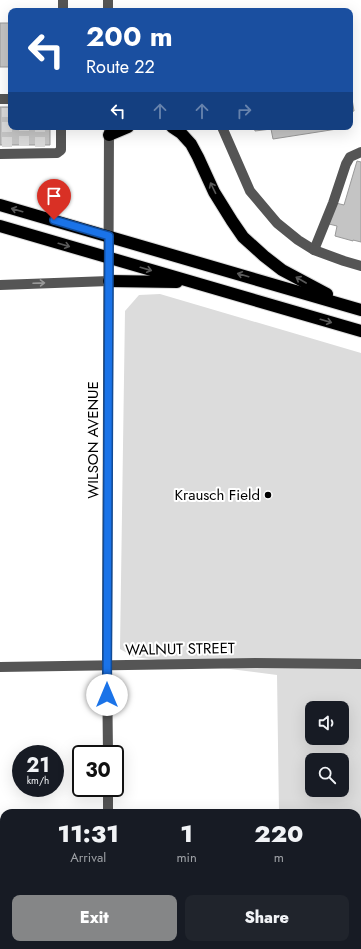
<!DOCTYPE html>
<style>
:root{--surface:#171b24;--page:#20242c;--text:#f1f3f6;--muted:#9ea1a6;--accent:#858687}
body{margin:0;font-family:Jost,sans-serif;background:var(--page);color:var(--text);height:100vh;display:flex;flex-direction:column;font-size:15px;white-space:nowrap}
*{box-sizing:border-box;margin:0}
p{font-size:13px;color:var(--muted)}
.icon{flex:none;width:22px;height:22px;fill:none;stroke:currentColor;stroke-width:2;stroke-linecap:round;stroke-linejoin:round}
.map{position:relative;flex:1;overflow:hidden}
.details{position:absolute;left:0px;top:809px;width:361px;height:140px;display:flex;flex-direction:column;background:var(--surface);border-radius:12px 12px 0 0;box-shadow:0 4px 16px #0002}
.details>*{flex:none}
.guide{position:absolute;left:8px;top:8px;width:345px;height:122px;border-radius:8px;box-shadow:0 4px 16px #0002;background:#1a4fa0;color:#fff;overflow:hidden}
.buttons{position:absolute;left:305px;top:701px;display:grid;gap:8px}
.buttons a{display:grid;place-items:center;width:44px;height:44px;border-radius:8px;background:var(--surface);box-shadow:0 4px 16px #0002;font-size:20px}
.speed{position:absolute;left:12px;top:745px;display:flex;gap:8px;font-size:20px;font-weight:700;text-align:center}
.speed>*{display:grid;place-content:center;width:52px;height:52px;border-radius:50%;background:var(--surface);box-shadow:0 4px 16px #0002;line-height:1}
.speed small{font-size:10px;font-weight:400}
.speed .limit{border:2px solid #111;border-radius:6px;background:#fff;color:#111}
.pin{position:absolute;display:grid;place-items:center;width:34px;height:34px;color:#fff;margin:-41px -17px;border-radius:50% 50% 50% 0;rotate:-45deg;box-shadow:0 0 4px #0007}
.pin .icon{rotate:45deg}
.me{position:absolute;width:44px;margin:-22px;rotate:0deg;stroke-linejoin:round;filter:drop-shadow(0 0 3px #0008)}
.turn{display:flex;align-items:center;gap:14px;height:84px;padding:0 12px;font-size:18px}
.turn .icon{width:52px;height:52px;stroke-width:2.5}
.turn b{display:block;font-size:28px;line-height:34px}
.lanes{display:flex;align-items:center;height:38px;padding:0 12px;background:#0003;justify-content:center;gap:20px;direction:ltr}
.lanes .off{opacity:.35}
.eta{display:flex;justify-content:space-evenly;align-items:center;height:68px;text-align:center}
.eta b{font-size:24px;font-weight:800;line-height:28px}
.cta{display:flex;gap:8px;margin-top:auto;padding:8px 12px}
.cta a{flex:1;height:46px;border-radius:8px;background:var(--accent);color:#fff;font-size:16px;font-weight:800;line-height:46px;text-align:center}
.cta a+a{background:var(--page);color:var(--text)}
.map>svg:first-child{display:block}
.green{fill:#dcdcdc;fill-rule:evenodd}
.building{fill:#c4c4c4;stroke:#999}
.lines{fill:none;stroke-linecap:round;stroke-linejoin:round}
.minor-tunnel{stroke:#d9d9d9;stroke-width:10;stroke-dasharray:10 5;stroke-linecap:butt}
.highway-casing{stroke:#dbdbdb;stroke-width:14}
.minor{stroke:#555;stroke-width:10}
.highway{stroke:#000;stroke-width:12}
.oneway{stroke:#595959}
.oneway2{stroke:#999}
.route-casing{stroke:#114b97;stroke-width:10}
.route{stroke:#1a73e8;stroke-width:7}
.poi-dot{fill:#000;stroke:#fff;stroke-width:1.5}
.labels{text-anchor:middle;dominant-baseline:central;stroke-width:4;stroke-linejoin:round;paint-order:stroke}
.street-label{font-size:15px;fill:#000;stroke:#fff}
.poi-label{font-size:15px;fill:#000;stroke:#fff;text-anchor:end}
</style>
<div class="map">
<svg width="361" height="949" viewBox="0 0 361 949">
<rect width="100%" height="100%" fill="#fff"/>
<path class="green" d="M160 294 361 353V949H281V945H357V813H279L277 675 134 657 120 649 125 311 139 295ZM312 708H342V738H312ZM312 760H342V790H312Z"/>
<g class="building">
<rect x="0" y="23" width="11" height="44"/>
<polygon points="350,87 354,111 350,112"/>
<polygon points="0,107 11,107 11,127 50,127 50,145 0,145"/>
<polygon points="254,127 336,127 337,129 273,139 271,129 255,131"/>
<polygon points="357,161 361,162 361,242 353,240 353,241 335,236 337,226 329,224 336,203 344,205"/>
</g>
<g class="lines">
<g class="minor-tunnel">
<polyline points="24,146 24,127"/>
<polyline points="7,147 7,108"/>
<polyline points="40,147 40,127"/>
</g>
<g class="highway-casing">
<g id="highway">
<polyline points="172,127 181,133 191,144 198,157 214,192 232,221 243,237 264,256 282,270 327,294"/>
<polyline points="109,135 128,127"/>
<polyline points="0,205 361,310"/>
<polyline points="0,226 361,331"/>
<polyline points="109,281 177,282"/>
</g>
</g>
<g class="minor">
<polyline points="108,0 108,11"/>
<polyline points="63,11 63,0"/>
<polyline points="0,99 11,99"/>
<polyline points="222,127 250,191 277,223 298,240 314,250 333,203 346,164 350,157 361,152"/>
<polyline points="0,154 57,153 61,150 61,127"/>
<polyline points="314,250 344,261 361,266"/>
<polyline points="0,285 109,281"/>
<polyline points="0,667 255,663 361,664"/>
<polyline points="108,754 107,666 109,127"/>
<polyline points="108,788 108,813"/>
<polyline points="110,945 110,949"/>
</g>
<use href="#highway" class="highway"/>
</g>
<defs><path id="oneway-shaft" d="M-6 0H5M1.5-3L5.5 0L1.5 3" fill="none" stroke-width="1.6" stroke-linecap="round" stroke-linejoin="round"/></defs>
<g class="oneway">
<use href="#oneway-shaft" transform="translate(213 188) rotate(-116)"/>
<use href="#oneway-shaft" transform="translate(17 210) rotate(-164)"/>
<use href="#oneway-shaft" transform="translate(64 245) rotate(16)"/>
<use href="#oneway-shaft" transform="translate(146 269) rotate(16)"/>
<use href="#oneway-shaft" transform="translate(243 275) rotate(-164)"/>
<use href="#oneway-shaft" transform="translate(301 280) rotate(-150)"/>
<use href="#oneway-shaft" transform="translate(326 321) rotate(16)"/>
</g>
<use class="oneway2" href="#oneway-shaft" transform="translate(39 283) rotate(-2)"/>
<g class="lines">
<g class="route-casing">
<polyline id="route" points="54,220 109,236 107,695"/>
</g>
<use href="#route" class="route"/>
</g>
<circle class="poi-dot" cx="268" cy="495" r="4"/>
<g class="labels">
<g class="street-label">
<text transform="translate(93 440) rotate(-90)">WILSON AVENUE</text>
<text transform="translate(180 649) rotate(-1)">WALNUT STREET</text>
</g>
<g class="poi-label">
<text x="260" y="495">Krausch Field</text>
</g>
</g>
</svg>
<div class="buttons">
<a><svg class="icon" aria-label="sound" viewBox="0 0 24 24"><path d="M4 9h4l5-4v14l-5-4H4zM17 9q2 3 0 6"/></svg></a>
<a><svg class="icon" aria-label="search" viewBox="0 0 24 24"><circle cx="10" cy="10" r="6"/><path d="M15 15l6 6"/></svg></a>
</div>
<div class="speed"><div>21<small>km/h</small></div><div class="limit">30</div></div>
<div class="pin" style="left:54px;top:220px;background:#d93025"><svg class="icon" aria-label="arrive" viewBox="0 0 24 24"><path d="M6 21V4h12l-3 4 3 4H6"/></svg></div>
<svg class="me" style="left:107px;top:695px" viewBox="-20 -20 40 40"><circle r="19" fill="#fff"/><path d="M0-13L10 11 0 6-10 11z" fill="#1a73e8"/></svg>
<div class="guide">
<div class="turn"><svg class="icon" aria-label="left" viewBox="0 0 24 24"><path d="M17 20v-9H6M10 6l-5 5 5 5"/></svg><div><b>200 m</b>Route 22</div></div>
<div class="lanes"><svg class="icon" aria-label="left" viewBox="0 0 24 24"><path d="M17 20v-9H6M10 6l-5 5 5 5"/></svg><svg class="icon off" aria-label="ahead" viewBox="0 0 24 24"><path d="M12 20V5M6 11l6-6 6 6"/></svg><svg class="icon off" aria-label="ahead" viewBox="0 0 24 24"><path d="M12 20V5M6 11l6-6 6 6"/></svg><svg class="icon off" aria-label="right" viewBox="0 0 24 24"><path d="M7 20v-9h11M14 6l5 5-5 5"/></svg></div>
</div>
<section class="details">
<div class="eta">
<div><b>11:31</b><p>Arrival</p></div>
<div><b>1</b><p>min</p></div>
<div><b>220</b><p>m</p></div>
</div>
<div class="cta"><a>Exit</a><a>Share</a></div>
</section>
</div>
